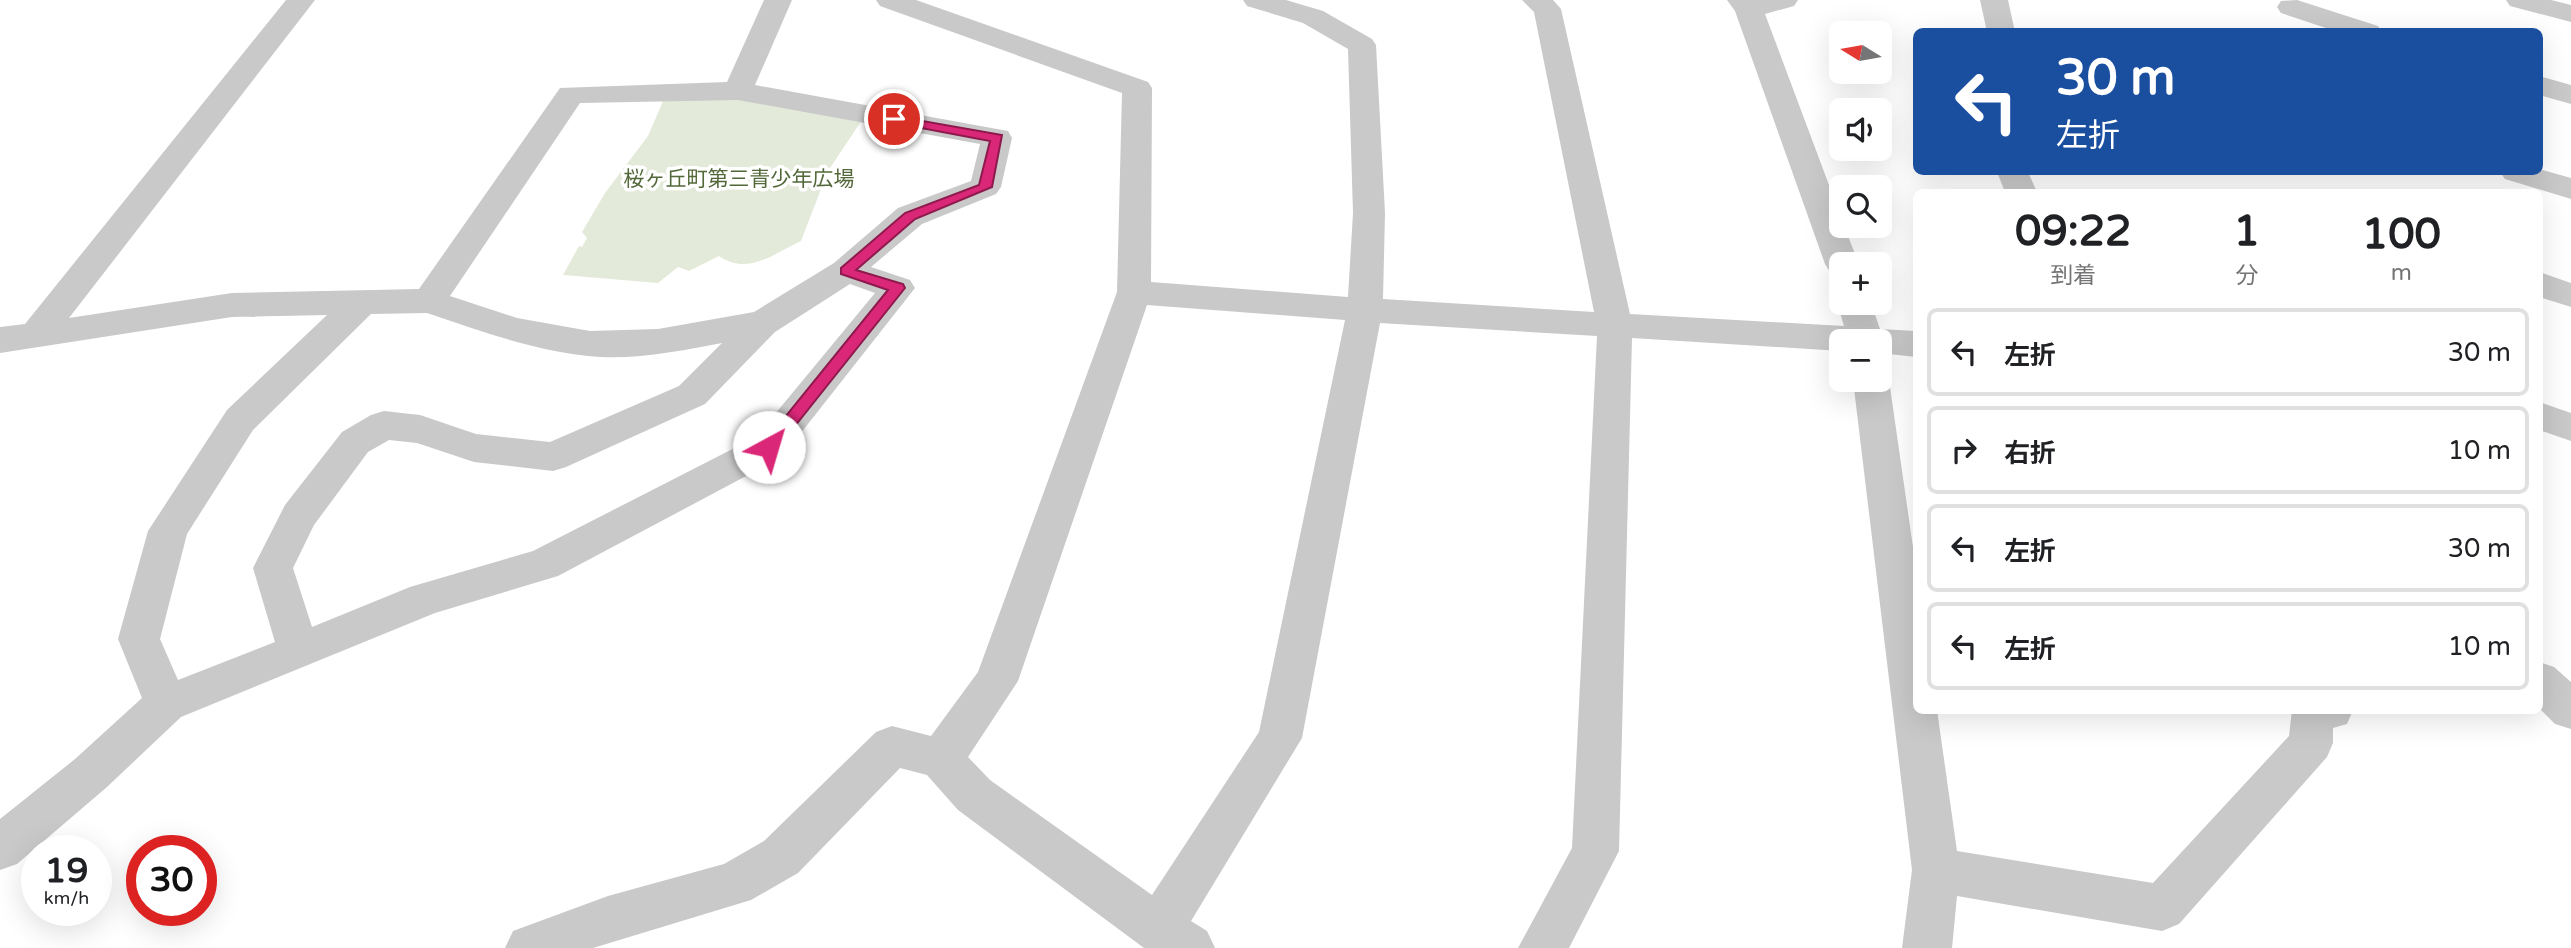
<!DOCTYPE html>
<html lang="ja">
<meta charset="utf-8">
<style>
:root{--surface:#fff;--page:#f6f6f6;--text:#202124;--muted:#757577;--line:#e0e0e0}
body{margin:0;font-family:"Varela Round","Noto Sans JP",sans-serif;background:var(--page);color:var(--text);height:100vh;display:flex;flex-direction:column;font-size:26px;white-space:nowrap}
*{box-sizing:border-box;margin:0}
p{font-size:23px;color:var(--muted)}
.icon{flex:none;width:38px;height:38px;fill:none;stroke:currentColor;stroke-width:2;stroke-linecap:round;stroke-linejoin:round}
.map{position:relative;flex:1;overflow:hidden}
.panel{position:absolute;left:1913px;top:189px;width:630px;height:525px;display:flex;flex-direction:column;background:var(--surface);border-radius:10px;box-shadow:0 7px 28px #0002}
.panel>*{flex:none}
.guide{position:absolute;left:1913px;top:28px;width:630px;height:147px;border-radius:10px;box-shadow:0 7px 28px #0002;background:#1a4fa0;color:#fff;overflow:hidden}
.needle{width:46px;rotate:281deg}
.fabs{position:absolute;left:1829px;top:21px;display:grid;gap:14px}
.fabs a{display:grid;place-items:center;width:63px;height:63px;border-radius:10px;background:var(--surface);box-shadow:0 7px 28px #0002;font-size:35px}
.speed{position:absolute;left:21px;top:835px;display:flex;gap:14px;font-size:35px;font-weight:700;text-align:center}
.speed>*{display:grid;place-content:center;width:91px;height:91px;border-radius:50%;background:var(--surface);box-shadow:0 7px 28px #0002;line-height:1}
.speed small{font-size:18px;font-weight:400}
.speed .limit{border:10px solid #d22;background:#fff;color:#111}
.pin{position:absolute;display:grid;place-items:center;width:60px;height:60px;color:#fff;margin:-30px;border:4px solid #fff;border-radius:50%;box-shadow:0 2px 7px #0007}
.me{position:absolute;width:77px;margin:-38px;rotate:39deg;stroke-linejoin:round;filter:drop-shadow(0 0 5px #0008)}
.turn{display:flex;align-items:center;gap:24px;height:147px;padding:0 28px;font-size:32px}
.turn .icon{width:91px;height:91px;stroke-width:2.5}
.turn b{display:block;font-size:49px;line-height:60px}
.eta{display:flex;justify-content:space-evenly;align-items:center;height:119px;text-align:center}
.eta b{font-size:42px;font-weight:700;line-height:49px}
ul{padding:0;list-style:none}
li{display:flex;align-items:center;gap:21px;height:88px;margin:0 14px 10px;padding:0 14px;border:4px solid var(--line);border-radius:10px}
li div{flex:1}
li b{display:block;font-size:26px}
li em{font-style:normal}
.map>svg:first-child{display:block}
.green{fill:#e4ead9}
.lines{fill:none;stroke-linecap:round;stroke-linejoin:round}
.minor{fill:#c9c9c9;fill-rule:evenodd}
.route{fill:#db2777;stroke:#8e194d;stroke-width:2}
.labels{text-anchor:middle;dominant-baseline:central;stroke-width:7;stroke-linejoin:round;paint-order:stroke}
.park-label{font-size:21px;fill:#536839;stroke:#fff}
</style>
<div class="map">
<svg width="2571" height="948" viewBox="0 0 2571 948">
<rect width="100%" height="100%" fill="#fff"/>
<path class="green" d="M740 98 864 117 828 171 801 241C773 254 748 276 719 256L689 271 678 267 658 283 563 275 579 246 582 247 587 238 582 232 605 193 648 136 664 99Z"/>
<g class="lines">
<g class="minor">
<path d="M286 0H315L69 318 232 293 419 289 560 88 727 82 764 0H792L755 85 1008 131 1012 138 1001 187 996 194 922 224 871 267 910 280 915 288 782 457 558 576 435 613 181 717 107 787 17 864 0 870V819L75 759 142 698 118 639 148 531 227 410 327 315 232 317 0 353V327L25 324ZM738 100 980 144 971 181 898 208 834 263 754 312 658 329 590 331 517 318 450 296 580 103ZM850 284 875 293 756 437 533 551 410 587 312 627 293 568 314 525 368 452 389 440 417 443 474 462 553 471 566 467 705 404 775 332ZM427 313C480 331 532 350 588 356 632 361 679 351 722 343L679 386 550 442 476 434 420 415 384 411 371 415 342 432 285 505 253 568 275 642 178 680 160 639 187 534 253 430 371 314Z"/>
<path d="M876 0H916L1148 82 1152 88 1151 282 1348 297 1353 213 1348 49 1303 23 1247 6 1243 0H1286L1323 11 1372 39 1376 45 1385 213 1383 299 1594 312 1534 12 1522 0H1553L1561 9 1630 314 1844 326 1837 303 1841 296V303H1871L1880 329 1916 331V357L1880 353V341H1841V351L1632 338 1619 851 1569 948H1518L1572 848 1597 336 1380 323 1302 738 1191 921 1207 931 1215 948H1144L958 810 927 775 900 768 798 873 751 900 593 948H505L513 931 608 896 724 864 764 841 876 732 892 726 931 736 978 672 1117 292 1122 93 880 6ZM1147 305 1345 320 1259 732 1152 895 990 780 968 757 1018 681Z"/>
<polygon points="1727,0 1798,0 1794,6 1765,14 1841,217 1841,226 1844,226 1859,264 1841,264 1841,275 1830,272 1825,264 1735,11"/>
<polygon points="1980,0 2008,0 2015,32 1987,32"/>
<polygon points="2297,0 2378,26 2382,32 2338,32 2281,13 2277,7 2281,1"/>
<polygon points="2506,0 2551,0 2571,5 2571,22 2510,6"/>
<polygon points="2539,76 2571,85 2571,104 2539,95"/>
<polygon points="2539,169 2571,178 2571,199 2505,179 2500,172 2539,172"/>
<polygon points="1997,172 2028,172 2037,192 2005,192"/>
<polygon points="2539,272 2571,283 2571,307 2539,297"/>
<polygon points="1880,369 1889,380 1916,568 1916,710 1937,710 1957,851 2153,883 2289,736 2292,710 2353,710 2347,724 2333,728 2333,743 2327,757 2179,924 2162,931 1957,896 1952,948 1902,948 1912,870 1853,380 1880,380"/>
<polygon points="2539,402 2571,413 2571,441 2539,430"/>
<polygon points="2539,662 2554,667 2571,682 2571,729 2555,724 2539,708"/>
</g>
</g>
<polygon class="route" points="894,116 1002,135 992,187 915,219 856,270 903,284 905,288 775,451 764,451 764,443 888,290 841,274 841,268 905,213 979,185 990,141 889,122 889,117"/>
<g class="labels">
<g class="park-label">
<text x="739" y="179">桜ヶ丘町第三青少年広場</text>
</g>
</g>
</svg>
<div class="fabs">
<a><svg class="needle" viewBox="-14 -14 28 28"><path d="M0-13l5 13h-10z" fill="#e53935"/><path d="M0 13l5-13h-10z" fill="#757577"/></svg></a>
<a><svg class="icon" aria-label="sound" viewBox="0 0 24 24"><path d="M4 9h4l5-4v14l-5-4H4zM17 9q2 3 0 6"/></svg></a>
<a><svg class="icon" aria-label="search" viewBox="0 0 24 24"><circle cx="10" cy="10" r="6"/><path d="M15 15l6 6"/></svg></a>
<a>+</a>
<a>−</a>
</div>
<div class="speed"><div>19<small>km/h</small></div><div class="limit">30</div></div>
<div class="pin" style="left:894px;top:119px;background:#d93025"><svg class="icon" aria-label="arrive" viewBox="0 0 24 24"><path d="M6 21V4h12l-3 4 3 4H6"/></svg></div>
<svg class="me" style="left:769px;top:447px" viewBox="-20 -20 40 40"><circle r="19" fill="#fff"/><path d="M0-13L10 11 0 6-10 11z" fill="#db2777"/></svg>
<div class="guide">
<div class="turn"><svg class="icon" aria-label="left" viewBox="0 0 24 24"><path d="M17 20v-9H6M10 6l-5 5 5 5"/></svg><div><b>30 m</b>左折</div></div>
</div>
<section class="panel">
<div class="eta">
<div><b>09:22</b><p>到着</p></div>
<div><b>1</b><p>分</p></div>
<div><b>100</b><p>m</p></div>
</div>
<ul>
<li><svg class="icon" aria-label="left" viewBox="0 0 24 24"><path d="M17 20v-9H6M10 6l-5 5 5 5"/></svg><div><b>左折</b></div><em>30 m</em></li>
<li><svg class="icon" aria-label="right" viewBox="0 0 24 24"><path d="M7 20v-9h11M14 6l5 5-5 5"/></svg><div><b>右折</b></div><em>10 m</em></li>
<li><svg class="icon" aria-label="left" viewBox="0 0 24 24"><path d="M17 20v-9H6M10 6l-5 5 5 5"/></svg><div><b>左折</b></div><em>30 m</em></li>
<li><svg class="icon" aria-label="left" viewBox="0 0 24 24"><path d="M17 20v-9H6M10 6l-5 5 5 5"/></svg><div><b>左折</b></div><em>10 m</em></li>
</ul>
</section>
</div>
